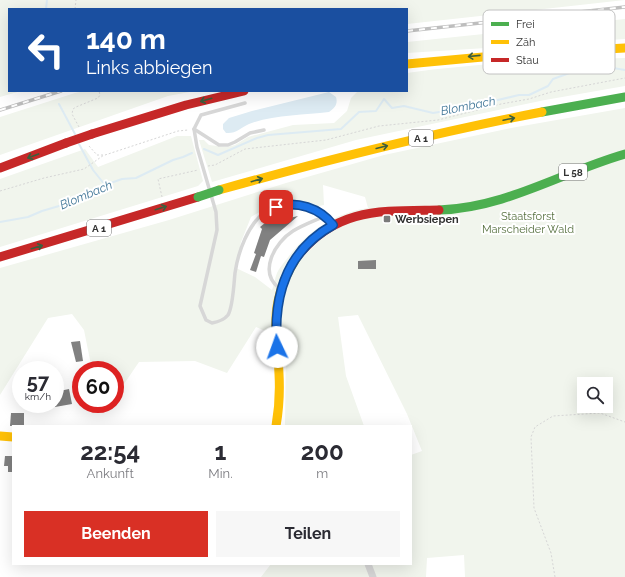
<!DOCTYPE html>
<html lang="de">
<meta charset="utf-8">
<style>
:root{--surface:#fff;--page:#f7f7f7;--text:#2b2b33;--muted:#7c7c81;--accent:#d93025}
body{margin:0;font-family:Raleway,sans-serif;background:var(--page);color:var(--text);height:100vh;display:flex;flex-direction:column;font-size:15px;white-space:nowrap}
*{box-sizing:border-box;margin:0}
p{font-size:13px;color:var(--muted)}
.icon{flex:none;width:22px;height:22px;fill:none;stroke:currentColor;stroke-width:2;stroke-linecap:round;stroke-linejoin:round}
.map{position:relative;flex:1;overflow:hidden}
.panel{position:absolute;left:12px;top:425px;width:400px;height:140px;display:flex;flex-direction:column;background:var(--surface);border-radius:0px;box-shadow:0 4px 16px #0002}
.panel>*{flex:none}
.hud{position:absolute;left:8px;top:8px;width:400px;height:84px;border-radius:0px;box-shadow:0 4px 16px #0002;background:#1a4fa0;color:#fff;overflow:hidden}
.controls{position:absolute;left:577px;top:377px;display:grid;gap:8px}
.controls a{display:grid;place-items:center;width:36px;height:36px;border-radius:0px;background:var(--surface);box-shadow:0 4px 16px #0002;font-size:20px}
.speed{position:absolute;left:12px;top:361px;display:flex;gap:8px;font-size:20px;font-weight:700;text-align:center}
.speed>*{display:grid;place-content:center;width:52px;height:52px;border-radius:50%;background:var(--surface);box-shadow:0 4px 16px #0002;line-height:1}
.speed small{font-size:10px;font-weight:400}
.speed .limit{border:6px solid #d22;background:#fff;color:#111}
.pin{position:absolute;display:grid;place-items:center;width:34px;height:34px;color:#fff;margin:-17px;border-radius:8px;box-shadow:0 2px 6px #0006}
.me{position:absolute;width:44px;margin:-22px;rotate:357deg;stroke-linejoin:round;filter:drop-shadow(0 0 3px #0008)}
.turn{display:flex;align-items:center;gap:14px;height:84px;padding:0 12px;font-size:18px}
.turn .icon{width:52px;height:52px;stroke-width:2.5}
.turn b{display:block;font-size:28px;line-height:34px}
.eta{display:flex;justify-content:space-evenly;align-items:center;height:68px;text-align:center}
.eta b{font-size:24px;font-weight:700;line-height:28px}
.action{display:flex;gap:8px;margin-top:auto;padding:8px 12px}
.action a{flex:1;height:46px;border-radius:0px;background:var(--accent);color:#fff;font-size:16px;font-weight:700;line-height:46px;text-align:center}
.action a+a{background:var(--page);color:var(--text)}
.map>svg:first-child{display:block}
.green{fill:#f1f5ed;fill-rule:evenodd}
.water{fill:#ddebf3}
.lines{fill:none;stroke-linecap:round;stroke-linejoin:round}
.stream{stroke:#ddebf3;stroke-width:2}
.building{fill:#818181}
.path{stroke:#d6d6d6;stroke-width:1;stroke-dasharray:2 2;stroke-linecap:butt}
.lane{stroke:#d7d7d7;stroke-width:3.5}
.street{stroke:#d7d7d7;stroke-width:7}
.fast{stroke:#4caf50;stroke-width:9}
.slow{stroke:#ffc107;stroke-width:9}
.jam{stroke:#c62828;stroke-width:9}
.rail-casing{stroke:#bebebe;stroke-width:3.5}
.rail{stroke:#fff;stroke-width:2;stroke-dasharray:6;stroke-linecap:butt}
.fast-bridge{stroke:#4caf50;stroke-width:9}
.jam-bridge{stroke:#c62828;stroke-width:9}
.oneway{stroke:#3c5e3d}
.route-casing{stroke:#114b97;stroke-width:10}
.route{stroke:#1a73e8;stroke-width:7}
.poi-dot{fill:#7a7a7a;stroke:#fff;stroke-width:1.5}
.labels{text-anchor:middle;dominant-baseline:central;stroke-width:4;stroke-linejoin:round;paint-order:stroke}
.shield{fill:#fff;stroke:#707070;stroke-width:1}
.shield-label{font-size:10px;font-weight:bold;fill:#333}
.park-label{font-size:11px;fill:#56703f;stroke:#fff}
.poi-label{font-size:11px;font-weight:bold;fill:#333;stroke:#fff;text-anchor:start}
.water-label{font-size:12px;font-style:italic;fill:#3f7597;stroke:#fff}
.key{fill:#fff;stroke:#c2c2c2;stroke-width:1}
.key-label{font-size:11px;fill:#333}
</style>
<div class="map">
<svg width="625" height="577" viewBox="0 0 625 577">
<rect width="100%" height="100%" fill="#fff"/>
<g class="green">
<polygon points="0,0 625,0 407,24 407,9 9,9 9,91 21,91 0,97"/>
<polygon points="625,19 625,39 407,53 407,42"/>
<path d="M625 58V86L545 100 356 140 212 182 199 140H204L209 145 226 147 235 145 248 137 293 125 334 123 347 111 351 98 358 91H407V73C479 63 552 60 625 58Z"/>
<polygon points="84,91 195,91 168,96 0,155 0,117 75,93"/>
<path d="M625 108V577H465L464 555 427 558 426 577H261L271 564H411V455L422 451 407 414 358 315 338 317 346 376 364 426H285L286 340 256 327 227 373 195 361 139 362 124 384 115 382V370H92L84 330 72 314 48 318 0 395V268L169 220 286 183 384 155 511 128ZM323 185 365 197 368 208C334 213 306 232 286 260 283 264 279 268 277 273 275 278 274 285 272 290L255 277 236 268 241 242 251 217 266 208 284 202 314 207 324 205ZM584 384H606V406H584Z"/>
<polygon points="177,136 191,136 203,181 198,186 0,247 0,179 85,149 98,167"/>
</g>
<path class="water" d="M329 92 336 97C338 104 335 108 329 112 304 115 272 115 249 124 240 128 236 134 226 133L223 129V124L229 118 252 111Z"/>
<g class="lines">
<g class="stream">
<polyline points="46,9 47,0"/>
<polyline points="59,104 75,134"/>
<polyline points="79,144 93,170 105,185"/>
<polyline points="204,149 218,155 257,138 268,135 341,129 359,112 376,111 384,99 392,108 404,106 433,113 464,108 519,95 529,95 548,86 553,79 575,71 593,71 613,68 625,70"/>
<polyline points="0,222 28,217 42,211 76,201 105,185 122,179 136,178 173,160 183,157 192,153"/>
</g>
</g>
<g class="building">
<polygon points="276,214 281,220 298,216 270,240 264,257 261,256 256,272 250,270 256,254 254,253 262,229 260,227"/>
<polygon points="376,260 376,269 358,269 358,261"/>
<polygon points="80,341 83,361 76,362 71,342"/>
<polygon points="69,389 72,404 55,407 55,392"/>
<polygon points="11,413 24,413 24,425 10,426"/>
<polygon points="5,456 13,456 13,472 8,472 8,466 4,466"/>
</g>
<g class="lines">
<g class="path">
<polyline points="75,9 76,0"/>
<polyline points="79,127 72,114 73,109 76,107 98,98 100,95 99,91"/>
<polyline points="89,146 97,155 105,155 178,131 188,130"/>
<polyline points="208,166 215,165 245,149 326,140 379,126 438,120 501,104 529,99 551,92 625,78"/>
<polyline points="0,191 44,178 84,169 104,155"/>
<polyline points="162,197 158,179 198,170"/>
<polyline points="555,577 551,553 534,508 531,437 535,427 553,416 600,413 625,422"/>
</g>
<g class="lane">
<path d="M245 103 201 115 194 129 197 147 216 212 217 230 200 306 206 320 212 323C218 322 224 320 228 315 233 307 234 282 235 273 238 252 248 224 266 211 275 205 286 205 296 205 311 207 323 212 332 224"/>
<polyline points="194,129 219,145 228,145 235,142 250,133 264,130"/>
<path d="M279 288C258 272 275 242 293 231 303 225 314 221 325 216"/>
</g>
<polyline class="street" points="368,564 373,577"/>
<g class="fast">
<polyline points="542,112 625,97"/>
<path d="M439 210C506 208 562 172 625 154"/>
</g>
<g class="slow">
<polyline points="407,64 516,54 625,48"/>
<path d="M219 190C326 160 433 133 542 112"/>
<path d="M276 426C279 409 280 392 279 374 278 350 273 325 278 301 281 285 288 271 297 257"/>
<polyline points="0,436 13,437"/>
</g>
<g class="jam">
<polyline points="92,134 186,105 244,91"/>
<polyline points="0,168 66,143"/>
<polyline points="0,257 198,197"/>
<path d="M297 257C336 207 382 211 439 210"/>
</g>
<g class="rail-casing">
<g id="rail">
<polyline points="407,31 625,7"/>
<polyline points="0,110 61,91"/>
</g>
</g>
<use href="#rail" class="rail"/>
<polyline class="fast-bridge" points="198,197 219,190"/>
<polyline class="jam-bridge" points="66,143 92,134"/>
</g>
<defs><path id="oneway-shaft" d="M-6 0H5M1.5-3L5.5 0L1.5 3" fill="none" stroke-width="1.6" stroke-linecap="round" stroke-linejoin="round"/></defs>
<g class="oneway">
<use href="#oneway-shaft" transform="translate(474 56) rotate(174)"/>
<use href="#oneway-shaft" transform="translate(206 100) rotate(164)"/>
<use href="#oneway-shaft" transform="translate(509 119) rotate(-12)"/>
<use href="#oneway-shaft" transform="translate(382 147) rotate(-14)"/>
<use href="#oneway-shaft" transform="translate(33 156) rotate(160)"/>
<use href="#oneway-shaft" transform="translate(257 180) rotate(-16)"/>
<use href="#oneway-shaft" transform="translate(161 208) rotate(-17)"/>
<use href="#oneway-shaft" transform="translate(37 247) rotate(-16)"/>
</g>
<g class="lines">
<g class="route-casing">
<path id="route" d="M276 207C296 200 320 208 333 225 286 251 273 296 277 347"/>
</g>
<use href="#route" class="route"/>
</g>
<rect class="poi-dot" x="383" y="215" width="8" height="8" rx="2"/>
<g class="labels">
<g class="shield">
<rect x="409" y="130" width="24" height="16" rx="3"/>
<rect x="559" y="164" width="28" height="16" rx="3"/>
<rect x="87" y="220" width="24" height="16" rx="3"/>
</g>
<g class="shield-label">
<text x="421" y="138">A 1</text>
<text x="573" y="172">L 58</text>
<text x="99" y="228">A 1</text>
</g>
<g class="park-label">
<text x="528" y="216">Staatsforst<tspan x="528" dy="13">Marscheider Wald</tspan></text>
</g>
<g class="poi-label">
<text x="395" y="219">Werbsiepen</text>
</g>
<g class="water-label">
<text transform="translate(468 106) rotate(-11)">Blombach</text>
<text transform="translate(86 195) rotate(-23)">Blombach</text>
</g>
</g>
<rect x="483" y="10" width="132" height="64" rx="6" class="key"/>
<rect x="491" y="22" width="18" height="4" fill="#4caf50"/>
<rect x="491" y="40" width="18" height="4" fill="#ffc107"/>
<rect x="491" y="58" width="18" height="4" fill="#c62828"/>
<g class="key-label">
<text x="516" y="28">Frei</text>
<text x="516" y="46">Zäh</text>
<text x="516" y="64">Stau</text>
</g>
</svg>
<div class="controls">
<a><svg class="icon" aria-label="search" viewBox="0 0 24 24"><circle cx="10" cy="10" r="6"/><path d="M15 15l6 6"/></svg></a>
</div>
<div class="speed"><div>57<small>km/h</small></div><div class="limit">60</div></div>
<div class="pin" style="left:276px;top:207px;background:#d93025"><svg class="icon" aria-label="arrive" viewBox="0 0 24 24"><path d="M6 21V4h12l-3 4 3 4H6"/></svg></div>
<svg class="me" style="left:277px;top:347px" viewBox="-20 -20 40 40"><circle r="19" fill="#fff"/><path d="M0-13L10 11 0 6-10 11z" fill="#1a73e8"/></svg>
<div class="hud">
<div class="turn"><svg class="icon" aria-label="left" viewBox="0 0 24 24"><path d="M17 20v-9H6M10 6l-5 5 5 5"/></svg><div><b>140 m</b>Links abbiegen</div></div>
</div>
<section class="panel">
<div class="eta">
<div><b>22:54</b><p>Ankunft</p></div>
<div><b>1</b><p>Min.</p></div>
<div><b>200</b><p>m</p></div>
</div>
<div class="action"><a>Beenden</a><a>Teilen</a></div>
</section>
</div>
